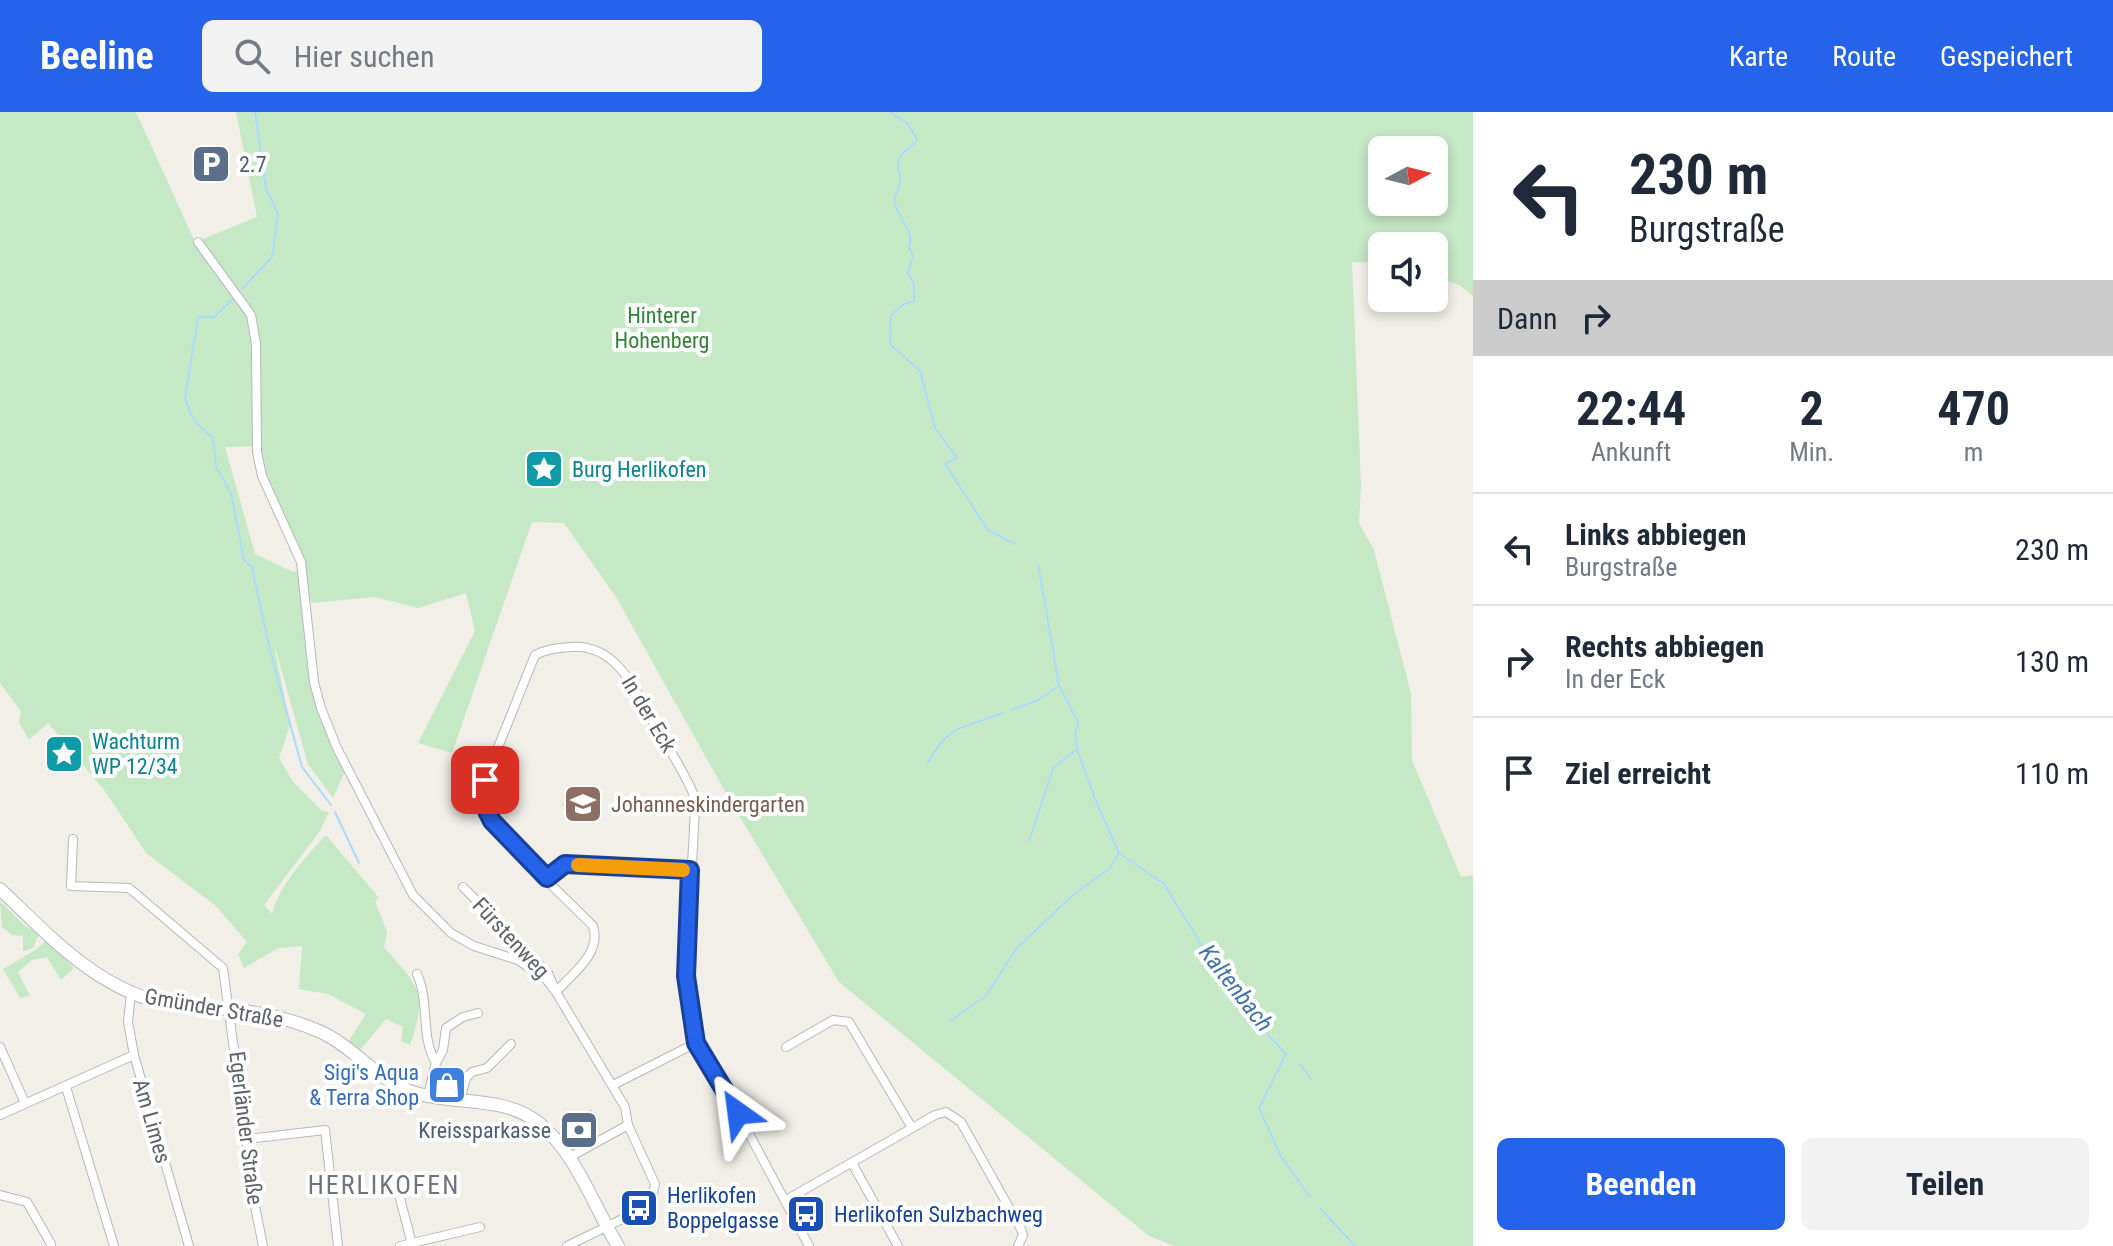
<!DOCTYPE html>
<html lang="de">
<meta charset="utf-8">
<style>
:root{--surface:#fff;--page:#f2f2f3;--text:#1f2937;--muted:#747a83;--line:#e0e1e3;--accent:#2563eb}
body{margin:0;font-family:"Roboto Condensed",sans-serif;background:var(--page);color:var(--text);height:100vh;display:flex;flex-direction:column;font-size:30px;white-space:nowrap}
*{box-sizing:border-box;margin:0}
p{font-size:26px;color:var(--muted)}
.icon{flex:none;width:44px;height:44px;fill:none;stroke:currentColor;stroke-width:2;stroke-linecap:round;stroke-linejoin:round}
.map{position:relative;flex:1;overflow:hidden}
.drawer{display:flex;flex-direction:column;background:var(--surface);width:640px}
.drawer>*{flex:none}
.banner{background:#fff;color:var(--text);overflow:hidden}
.needle{width:52px;rotate:83deg}
.buttons{position:absolute;left:1368px;top:24px;display:grid;gap:16px}
.buttons a{display:grid;place-items:center;width:80px;height:80px;border-radius:12px;background:var(--surface);box-shadow:0 4px 12px #0003;font-size:40px}
.pin{position:absolute;display:grid;place-items:center;width:68px;height:68px;color:#fff;margin:-34px;border-radius:16px;box-shadow:0 4px 12px #0006}
.me{position:absolute;width:88px;margin:-44px;rotate:329deg;stroke-linejoin:round;filter:drop-shadow(0 0 6px #0008)}
.turn{display:flex;align-items:center;gap:28px;height:168px;padding:0 24px;font-size:36px}
.turn .icon{width:104px;height:104px;stroke-width:2.5}
.turn b{display:block;font-size:56px;line-height:68px}
.then{display:flex;align-items:center;height:76px;padding:0 24px;background:#0003;gap:16px;font-size:30px}
.eta{display:flex;justify-content:space-evenly;align-items:center;height:136px;text-align:center}
.eta b{font-size:48px;font-weight:700;line-height:56px}
.button{display:flex;gap:16px;margin-top:auto;padding:16px 24px}
.button a{flex:1;height:92px;border-radius:12px;background:var(--accent);color:#fff;font-size:32px;font-weight:700;line-height:92px;text-align:center}
.button a+a{background:var(--page);color:var(--text)}
ul{padding:0;list-style:none}
li{display:flex;align-items:center;gap:24px;height:112px;padding:0 24px;border-top:2px solid var(--line)}
li div{flex:1}
li b{display:block;font-size:30px}
li em{font-style:normal}
header{display:flex;align-items:center;gap:48px;box-sizing:border-box;height:112px;padding:0 40px;background:var(--accent);color:#fff}
header strong{font-size:38px}
nav{display:flex;gap:44px;margin-inline-start:auto;font-size:28px}
.search{width:560px;height:72px;background:var(--page);display:flex;align-items:center;gap:20px;box-sizing:border-box;padding:0 28px;border-radius:12px;color:var(--muted);font-size:30px}
main{display:flex;flex:1;min-height:0}
.map>svg:first-child{display:block}
.green{fill:#c5e8c5;fill-rule:evenodd}
.lines{fill:none;stroke-linecap:round;stroke-linejoin:round}
.stream{stroke:#aadaff;stroke-width:2}
.building{fill:#cccac5;stroke:#d6d1c6;stroke-width:2}
.street-casing{stroke:#b5b8bc;stroke-width:10}
.secondary-casing{stroke:#b6babf;stroke-width:14}
.street{stroke:#fff;stroke-width:8}
.secondary{stroke:#fff;stroke-width:12}
.route-casing{stroke:#184099;stroke-width:20}
.route{stroke:#2563eb;stroke-width:14}
.slow{stroke:#f59e0b;stroke-width:14}
.labels{text-anchor:middle;dominant-baseline:central;stroke-width:8;stroke-linejoin:round;paint-order:stroke}
.service-label{font-size:22px;fill:#4e5e75;stroke:#fff;text-anchor:start}
.park-label{font-size:22px;fill:#348238;stroke:#fff}
.culture-label{font-size:22px;fill:#0d838f;stroke:#fff;text-anchor:start}
.street-label{font-size:22px;fill:#5f6368;stroke:#fff}
.education-label{font-size:22px;fill:#785e54;stroke:#fff;text-anchor:start}
.shop-label{font-size:22px;fill:#366cbe;stroke:#fff;text-anchor:end}
.transit-label{font-size:22px;fill:#164399;stroke:#fff;text-anchor:start}
.water-label{font-size:24px;font-style:italic;fill:#4174aa;stroke:#fff}
.quarter-label{font-size:26px;letter-spacing:2px;fill:#70757a;stroke:#fff}
</style>
<header>
<strong>Beeline</strong>
<div class="search"><svg class="icon" aria-label="search" viewBox="0 0 24 24"><circle cx="10" cy="10" r="6"/><path d="M15 15l6 6"/></svg>Hier suchen</div>
<nav><a>Karte</a><a>Route</a><a>Gespeichert</a></nav>
</header>
<main>
<div class="map">
<svg width="1473" height="1134" viewBox="0 0 1473 1134">
<rect width="100%" height="100%" fill="#f1efe8"/>
<g class="green">
<path d="M0 0H136L195 130 257 105 236 0H1473V184L1459 173 1434 164V134H1382V151L1352 150 1361 374 1359 411 1374 438 1411 582 1412 648 1461 765 1473 763V1134H1174L1149 1124 839 870 731 690 616 485 564 411 532 410 452 641 418 631 475 519 466 481 418 496 374 485 311 491 300 436 270 373 259 334 225 335 255 442 293 460 301 458 313 567 346 657 333 686 308 652 273 528 290 613 279 646 293 670 322 699 329 700 320 719 264 793 272 802C281 771 304 747 326 723L379 786 375 789 387 820 384 835C418 875 429 879 410 933L401 929 403 915 386 907 361 937 348 930 366 902 328 882 299 877 302 834 278 836 244 856 238 842 247 830 216 794 146 741 105 679 48 611 29 628 19 610 21 599 0 571ZM1382 38H1434V90H1382Z"/>
<polygon points="0,789 24,813 39,822 33,836 23,839 23,824 12,823 2,815"/>
<polygon points="46,828 74,856 61,868 47,845 32,848 18,860 30,884 20,886 3,857 37,837"/>
</g>
<g class="lines">
<g class="stream">
<path d="M890 0 907 11 917 27C913 36 904 37 900 45 895 53 902 62 900 70 898 79 892 86 896 95 901 111 914 117 909 136L913 144 908 161 914 172V189L904 192 891 203 890 232 920 259 935 316 957 346 945 352 988 418 1015 432"/>
<polyline points="242,177 272,145 278,102 266,77 255,0"/>
<polyline points="233,187 214,205 198,205 185,286 190,301 200,315 213,326 216,355 231,381 244,448 252,455 270,539 302,655 331,693"/>
<polyline points="1038,452 1059,573 1078,610 1075,622 1077,637 1095,687 1119,741 1164,772 1217,858 1236,869 1269,924 1286,942 1259,996 1280,1043 1310,1085"/>
<polyline points="1012,598 1038,588 1057,575"/>
<path d="M927 652C951 609 962 618 1003 601"/>
<polyline points="335,700 359,751"/>
<polyline points="1029,730 1053,656 1076,638"/>
<polyline points="950,909 986,884 1016,837 1073,783 1109,757 1119,741"/>
<polyline points="1300,952 1311,967"/>
<polyline points="1320,1096 1355,1134"/>
</g>
</g>
<g class="building">
<polygon points="582,685 598,689 599,700 595,699 594,702 564,693 574,687 581,689"/>
<polygon points="591,999 597,1018 575,1034 561,1017 572,1007 575,1011"/>
</g>
<g class="lines">
<g class="street-casing">
<g id="street">
<polyline points="198,130 251,203 256,232 257,340 262,364 301,450 314,570 321,596 337,636 413,783 451,821 474,834 518,848 546,867 556,880 625,995 628,1013 655,1072 651,1089 641,1098 567,1134"/>
<polyline points="73,727 71,774 129,776 223,856 255,1094 263,1134"/>
<polyline points="547,766 565,752 690,758"/>
<path d="M463 775 548 861 556 880C573 861 602 841 593 814 572 792 495 722 487 699 484 689 485 678 485 668L535 543C547 537 557 536 571 535 619 532 636 581 656 615 669 637 683 658 693 681L695 697 686 864 696 931 738 1001 809 1134"/>
<path d="M417 862C430 890 420 925 436 951L428 983"/>
<polyline points="131,881 128,910 134,943 189,1134"/>
<polyline points="0,935 25,991"/>
<polyline points="786,935 833,908 849,910 912,1016"/>
<polyline points="436,951 443,938 446,916 463,905 478,901"/>
<polyline points="613,973 696,931"/>
<polyline points="66,975 114,1134"/>
<polyline points="460,988 466,966 472,960 487,956 511,932"/>
<polyline points="0,1003 134,943"/>
<polyline points="247,1027 325,1018 338,1134"/>
<polyline points="568,1046 628,1013"/>
<polyline points="852,1051 898,1134"/>
<polyline points="398,1079 412,1132"/>
<polyline points="0,1083 27,1090 51,1132"/>
<polyline points="786,1088 935,1003 946,1000 961,1010 1021,1117 1023,1123 1018,1134"/>
<polyline points="400,1134 480,1115"/>
</g>
</g>
<g class="secondary-casing">
<path id="secondary" d="M0 777C52 826 99 880 173 893 191 896 209 895 227 897 259 900 292 907 321 920 354 935 378 969 412 980 455 994 503 982 540 1012 576 1041 594 1095 618 1134"/>
</g>
<use href="#street" class="street"/>
<use href="#secondary" class="secondary"/>
</g>
<g class="lines">
<g class="route-casing">
<polyline id="route" points="485,668 487,699 492,709 547,766 565,752 690,758 686,864 696,931 738,1001"/>
</g>
<use href="#route" class="route"/>
<polyline class="slow" points="578,753 683,758"/>
</g>
<defs>
<g id="parking-square" transform="scale(2)"><rect x="-9" y="-9" width="18" height="18" rx="4" fill="#5c6f8a" stroke="#fff"/><path d="M-3.5-5.5H1a3.5 3.5 0 0 1 0 7H-1V5.5H-3.5ZM-1-3.4V-.6H.8a1.4 1.4 0 0 0 0-2.8Z" fill="#fff"/></g>
<g id="sight-square" transform="scale(2)"><rect x="-9" y="-9" width="18" height="18" rx="4" fill="#0f9aa8" stroke="#fff"/><path d="M0-6L1.8-2.2L6-1.7L2.9 1.2L3.7 5.4L0 3.3L-3.7 5.4L-2.9 1.2L-6-1.7L-1.8-2.2Z" fill="#fff"/></g>
<g id="school-square" transform="scale(2)"><rect x="-9" y="-9" width="18" height="18" rx="4" fill="#8d6e63" stroke="#fff"/><path d="M0-5L7-2L0 1L-7-2ZM-4 1L0 2.5L4 1V4Q0 6-4 4Z" fill="#fff"/></g>
<g id="shop-square" transform="scale(2)"><rect x="-9" y="-9" width="18" height="18" rx="4" fill="#3f7fe0" stroke="#fff"/><path d="M-5-2.5h2.3a2.7 3.5 0 0 1 5.4 0H5L5.5 6h-11ZM-1.5-2.5h3a1.5 2.3 0 0 0-3 0Z" fill="#fff"/></g>
<g id="bank-square" transform="scale(2)"><rect x="-9" y="-9" width="18" height="18" rx="4" fill="#5c6f8a" stroke="#fff"/><path d="M-6-4H6V4H-6ZM0-2.3a2.3 2.3 0 1 0 0 4.6a2.3 2.3 0 1 0 0-4.6Z" fill="#fff"/></g>
<g id="bus-square" transform="scale(2)"><rect x="-9" y="-9" width="18" height="18" rx="4" fill="#1a4fb4" stroke="#fff"/><path d="M-5-6H5V4H4V6H2V4H-2V6H-4V4H-5ZM-3.5-4V0h7V-4ZM-3.5 1.2v1.5H-2V1.2ZM2 1.2v1.5H3.5V1.2Z" fill="#fff"/></g>
</defs>
<g fill-rule="evenodd">
<use href="#parking-square" x="211" y="52"/>
<use href="#sight-square" x="544" y="357"/>
<use href="#sight-square" x="64" y="642"/>
<use href="#school-square" x="583" y="692"/>
<use href="#shop-square" x="447" y="973"/>
<use href="#bank-square" x="579" y="1018"/>
<use href="#bus-square" x="639" y="1096"/>
<use href="#bus-square" x="806" y="1102"/>
</g>
<g class="labels">
<g class="service-label">
<text x="239" y="52">2.7</text>
<text x="551" y="1018" text-anchor="end">Kreissparkasse</text>
</g>
<g class="park-label">
<text x="662" y="203">Hinterer<tspan x="662" dy="25">Hohenberg</tspan></text>
</g>
<g class="culture-label">
<text x="572" y="357">Burg Herlikofen</text>
<text x="92" y="629">Wachturm<tspan x="92" dy="25">WP 12/34</tspan></text>
</g>
<g class="street-label">
<text transform="translate(649 602) rotate(59)">In der Eck</text>
<text transform="translate(511 826) rotate(47)">Fürstenweg</text>
<text transform="translate(214 896) rotate(10)">Gmünder Straße</text>
<text transform="translate(152 1009) rotate(74)">Am Limes</text>
<text transform="translate(246 1016) rotate(83)">Egerländer Straße</text>
</g>
<g class="education-label">
<text x="611" y="692">Johanneskindergarten</text>
</g>
<g class="shop-label">
<text x="419" y="960">Sigi's Aqua<tspan x="419" dy="25">&amp; Terra Shop</tspan></text>
</g>
<g class="transit-label">
<text x="667" y="1083">Herlikofen<tspan x="667" dy="25">Boppelgasse</tspan></text>
<text x="834" y="1102">Herlikofen Sulzbachweg</text>
</g>
<g class="water-label">
<text transform="translate(1236 876) rotate(52)">Kaltenbach</text>
</g>
<g class="quarter-label">
<text x="384" y="1073">HERLIKOFEN</text>
</g>
</g>
</svg>
<div class="buttons">
<a><svg class="needle" viewBox="-14 -14 28 28"><path d="M0-13l5 13h-10z" fill="#e53935"/><path d="M0 13l5-13h-10z" fill="#747a83"/></svg></a>
<a><svg class="icon" aria-label="sound" viewBox="0 0 24 24"><path d="M4 9h4l5-4v14l-5-4H4zM17 9q2 3 0 6"/></svg></a>
</div>
<div class="pin" style="left:485px;top:668px;background:#d93025"><svg class="icon" aria-label="arrive" viewBox="0 0 24 24"><path d="M6 21V4h12l-3 4 3 4H6"/></svg></div>
<svg class="me" style="left:738px;top:1001px" viewBox="-20 -20 40 40"><path d="M0-17L14 15 0 8-14 15z" fill="#2563eb" stroke="#fff" stroke-width="4"/></svg>
</div>
<section class="drawer">
<div class="banner">
<div class="turn"><svg class="icon" aria-label="left" viewBox="0 0 24 24"><path d="M17 20v-9H6M10 6l-5 5 5 5"/></svg><div><b>230 m</b>Burgstraße</div></div>
<div class="then">Dann<svg class="icon" aria-label="right" viewBox="0 0 24 24"><path d="M7 20v-9h11M14 6l5 5-5 5"/></svg></div>
</div>
<div class="eta">
<div><b>22:44</b><p>Ankunft</p></div>
<div><b>2</b><p>Min.</p></div>
<div><b>470</b><p>m</p></div>
</div>
<ul>
<li><svg class="icon" aria-label="left" viewBox="0 0 24 24"><path d="M17 20v-9H6M10 6l-5 5 5 5"/></svg><div><b>Links abbiegen</b><p>Burgstraße</p></div><em>230 m</em></li>
<li><svg class="icon" aria-label="right" viewBox="0 0 24 24"><path d="M7 20v-9h11M14 6l5 5-5 5"/></svg><div><b>Rechts abbiegen</b><p>In der Eck</p></div><em>130 m</em></li>
<li><svg class="icon" aria-label="arrive" viewBox="0 0 24 24"><path d="M6 21V4h12l-3 4 3 4H6"/></svg><div><b>Ziel erreicht</b></div><em>110 m</em></li>
</ul>
<div class="button"><a>Beenden</a><a>Teilen</a></div>
</section>
</main>
